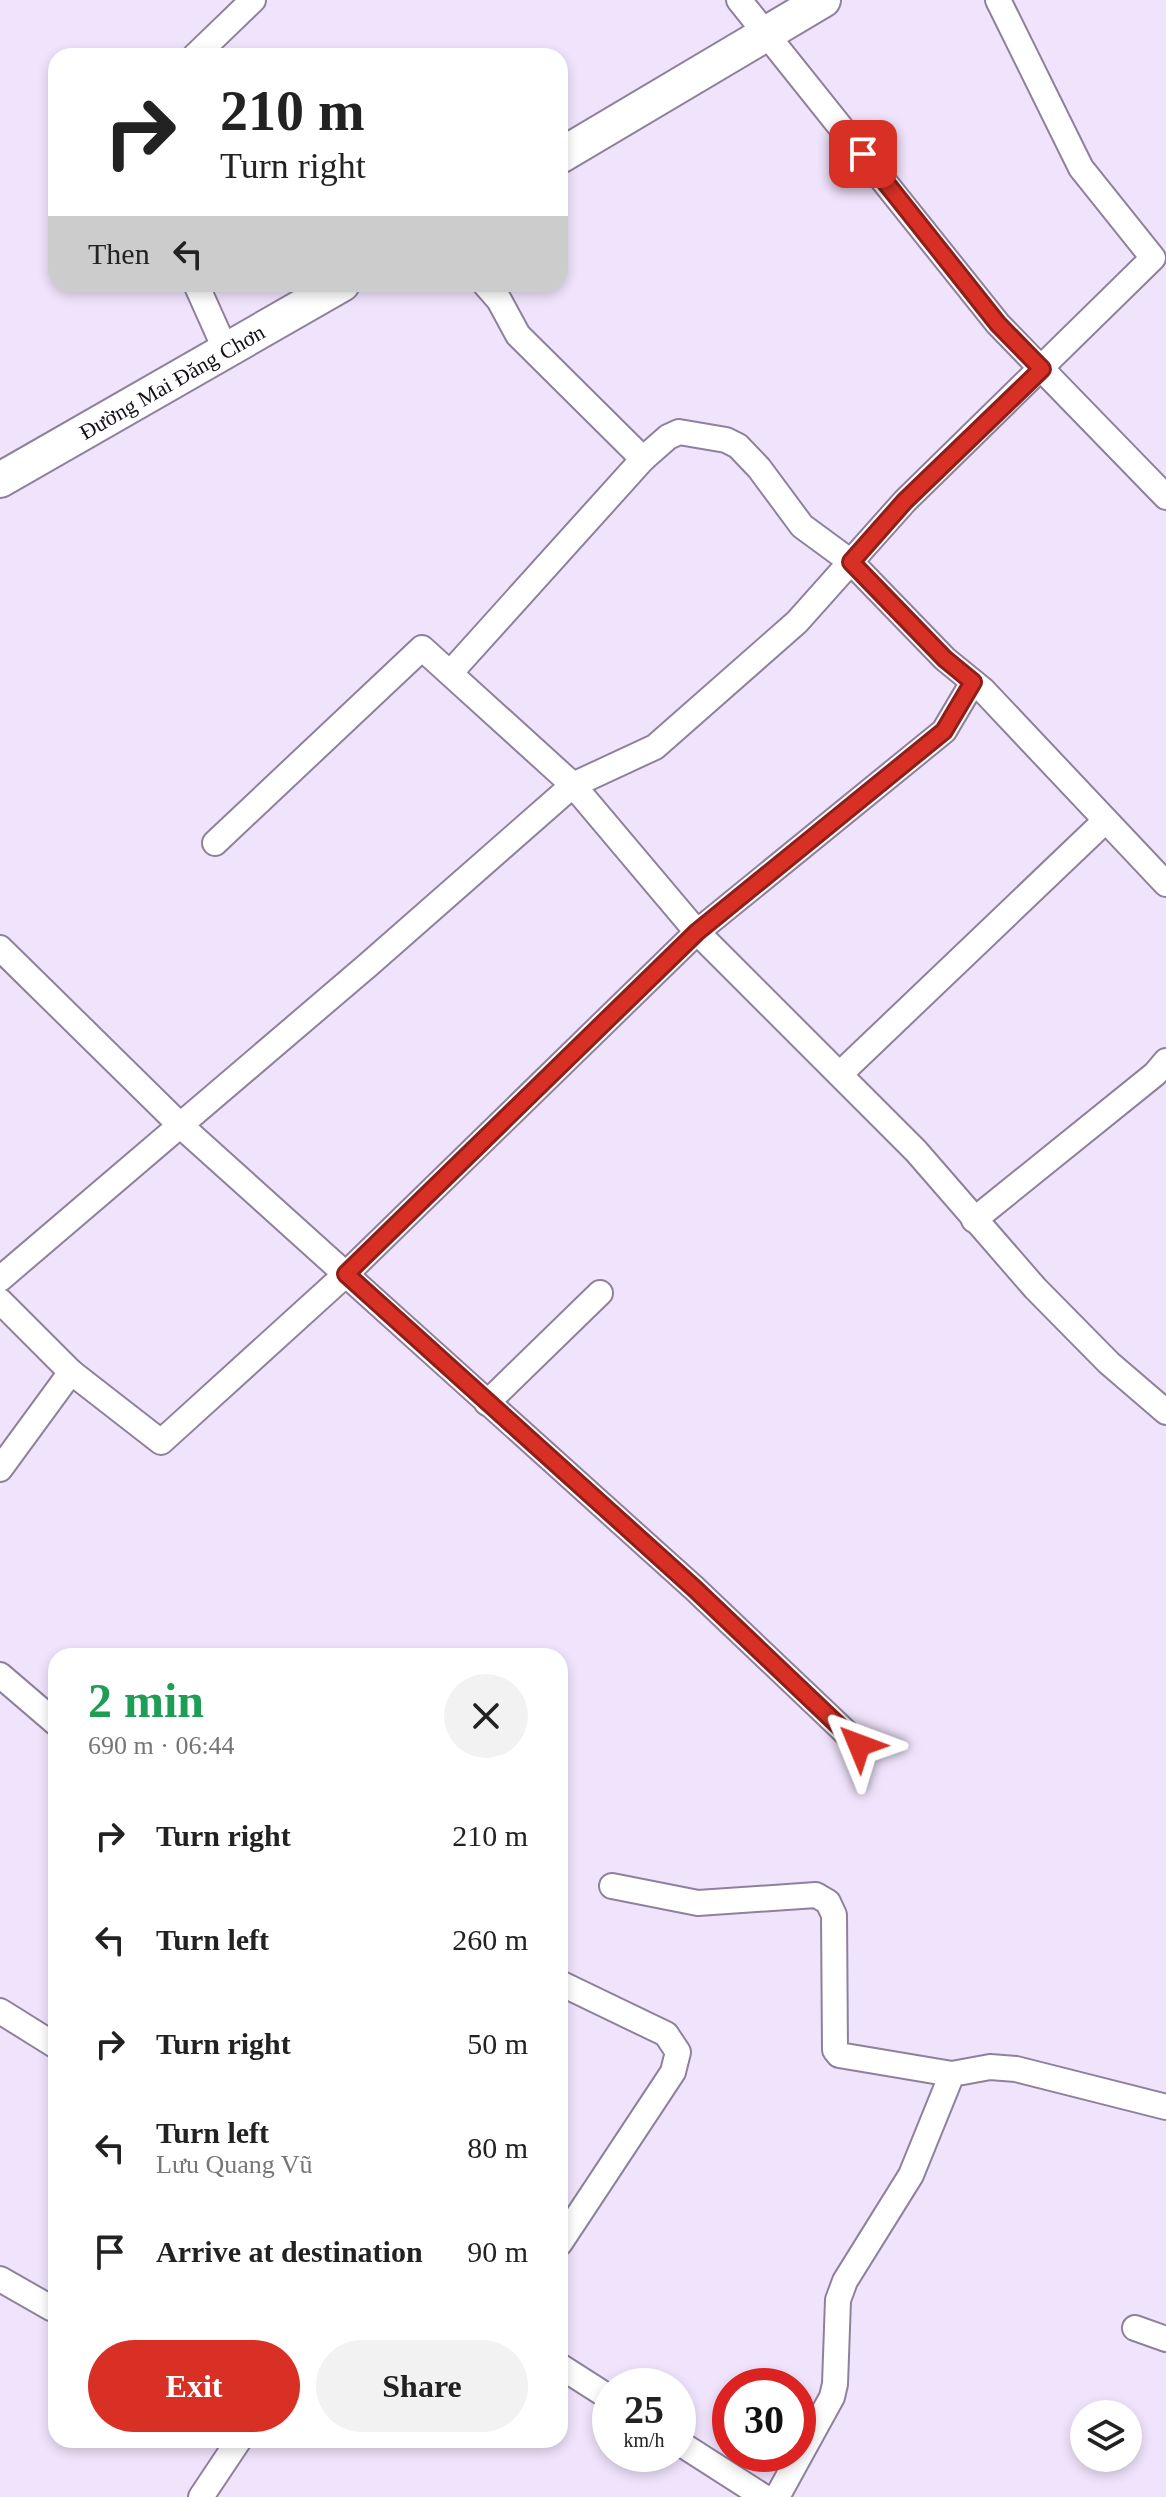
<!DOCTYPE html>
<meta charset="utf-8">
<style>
:root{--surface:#fff;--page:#f2f2f2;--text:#222;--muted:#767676;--accent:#d93025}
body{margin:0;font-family:Georgia,serif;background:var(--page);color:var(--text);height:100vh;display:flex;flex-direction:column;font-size:30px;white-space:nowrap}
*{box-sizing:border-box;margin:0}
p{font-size:26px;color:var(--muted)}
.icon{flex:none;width:44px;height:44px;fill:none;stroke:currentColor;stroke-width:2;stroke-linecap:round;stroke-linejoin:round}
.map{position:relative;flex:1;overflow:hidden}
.drawer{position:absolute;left:48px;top:1648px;width:520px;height:800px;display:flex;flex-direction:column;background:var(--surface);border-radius:24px;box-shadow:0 4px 12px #0003}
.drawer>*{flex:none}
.top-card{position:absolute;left:48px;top:48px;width:520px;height:244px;border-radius:24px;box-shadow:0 4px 12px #0003;background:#fff;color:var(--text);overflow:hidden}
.buttons{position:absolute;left:1070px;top:2400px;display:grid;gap:16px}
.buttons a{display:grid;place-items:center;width:72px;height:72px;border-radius:50%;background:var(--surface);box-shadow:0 4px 12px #0003;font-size:40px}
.speed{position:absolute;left:592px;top:2368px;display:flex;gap:16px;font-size:40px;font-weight:700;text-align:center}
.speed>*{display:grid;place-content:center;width:104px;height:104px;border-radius:50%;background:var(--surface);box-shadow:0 4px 12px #0003;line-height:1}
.speed small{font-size:20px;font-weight:400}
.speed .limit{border:12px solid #d22;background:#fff;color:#111}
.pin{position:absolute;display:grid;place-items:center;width:68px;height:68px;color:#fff;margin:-34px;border-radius:16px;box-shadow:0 4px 12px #0006}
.me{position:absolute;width:88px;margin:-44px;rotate:314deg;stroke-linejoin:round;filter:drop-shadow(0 0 6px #0008)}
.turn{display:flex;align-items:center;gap:28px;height:168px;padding:0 40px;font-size:36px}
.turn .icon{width:104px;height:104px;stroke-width:2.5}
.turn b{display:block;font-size:56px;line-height:68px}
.then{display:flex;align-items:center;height:76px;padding:0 40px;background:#0003;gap:16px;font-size:30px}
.round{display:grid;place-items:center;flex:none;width:84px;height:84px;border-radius:42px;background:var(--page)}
.head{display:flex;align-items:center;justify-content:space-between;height:136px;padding:0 40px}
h1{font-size:48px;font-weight:600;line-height:60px;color:#1e9e55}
.button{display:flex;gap:16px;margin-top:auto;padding:16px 40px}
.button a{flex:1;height:92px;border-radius:48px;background:var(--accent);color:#fff;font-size:32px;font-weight:600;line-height:92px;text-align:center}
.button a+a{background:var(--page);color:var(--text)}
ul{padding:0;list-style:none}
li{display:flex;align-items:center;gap:24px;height:104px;padding:0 40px}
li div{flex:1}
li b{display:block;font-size:30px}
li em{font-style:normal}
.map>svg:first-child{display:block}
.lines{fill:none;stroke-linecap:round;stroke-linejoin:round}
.minor-casing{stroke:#8f819c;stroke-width:28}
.secondary-casing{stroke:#8f819c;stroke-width:38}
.minor{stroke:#fff;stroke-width:24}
.secondary{stroke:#fff;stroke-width:34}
.route-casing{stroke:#8d1f18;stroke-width:20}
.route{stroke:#d93025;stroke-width:14}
.labels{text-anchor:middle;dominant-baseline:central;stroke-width:8;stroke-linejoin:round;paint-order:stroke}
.street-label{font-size:22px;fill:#130e17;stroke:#f0e4fc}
</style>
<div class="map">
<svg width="1166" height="2497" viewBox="0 0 1166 2497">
<rect width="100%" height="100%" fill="#f0e4fc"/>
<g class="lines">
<g class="minor-casing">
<g id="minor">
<polyline points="739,0 998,324 1166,497"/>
<polyline points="195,56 253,0"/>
<polyline points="196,284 226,351"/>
<polyline points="485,284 499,300 518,335 643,459"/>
<polyline points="451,672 643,459 668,437 679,432 726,440 738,446 759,468 802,526 851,562 945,659 983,690 1166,884"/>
<polyline points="215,843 422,648 573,785 697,932 916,1151 1035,1288 1109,1363 1166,1412"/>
<polyline points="0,948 180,1125 694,1588 859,1745"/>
<polyline points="840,1074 1105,821"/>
<polyline points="974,1220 1155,1074 1166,1061"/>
<polyline points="0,1279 368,965 573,785 655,747 797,622 905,501 1153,258 1081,168 998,0"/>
<polyline points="0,1301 71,1372 161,1442 346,1274 697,932 944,731 973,682"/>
<polyline points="487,1403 600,1293"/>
<polyline points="0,1469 71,1372"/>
<polyline points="0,1675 56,1723"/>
<polyline points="612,1886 698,1903 816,1895 828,1902 834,1915 835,2050 839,2055 952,2074"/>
<polyline points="560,1983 666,2034 678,2052 673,2072 560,2243"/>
<polyline points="0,2011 56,2046"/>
<polyline points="0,2279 51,2308"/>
<polyline points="1135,2328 1166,2339"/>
<polyline points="560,2366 610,2398"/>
<polyline points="678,2442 764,2497"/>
<polyline points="201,2497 239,2440"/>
<polyline points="777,2497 832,2397 835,2384 838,2300 845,2281 911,2175 952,2074 990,2067 1016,2069 1166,2107"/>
</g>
</g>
<g class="secondary-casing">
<g id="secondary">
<polyline points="560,156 823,0"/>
<path id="s1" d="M0 480 342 284"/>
</g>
</g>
<use href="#minor" class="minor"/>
<use href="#secondary" class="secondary"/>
</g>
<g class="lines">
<g class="route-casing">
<polyline id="route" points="859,1745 694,1588 346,1274 697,932 944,731 973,682 945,659 851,562 905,501 1042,369 998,324 863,154"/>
</g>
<use href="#route" class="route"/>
</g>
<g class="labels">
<g class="street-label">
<text stroke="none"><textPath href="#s1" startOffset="198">Đường Mai Đăng Chơn</textPath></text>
</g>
</g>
</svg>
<div class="buttons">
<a><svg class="icon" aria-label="layers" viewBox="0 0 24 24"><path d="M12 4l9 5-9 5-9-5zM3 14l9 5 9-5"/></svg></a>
</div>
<div class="speed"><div>25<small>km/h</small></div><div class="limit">30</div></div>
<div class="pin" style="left:863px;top:154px;background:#d93025"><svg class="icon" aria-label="arrive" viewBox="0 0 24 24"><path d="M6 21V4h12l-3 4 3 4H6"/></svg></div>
<svg class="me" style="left:859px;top:1745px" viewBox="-20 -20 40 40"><path d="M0-17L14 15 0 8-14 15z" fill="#d93025" stroke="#fff" stroke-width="4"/></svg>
<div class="top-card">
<div class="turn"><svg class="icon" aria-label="right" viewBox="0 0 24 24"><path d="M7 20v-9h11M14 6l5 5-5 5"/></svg><div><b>210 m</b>Turn right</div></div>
<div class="then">Then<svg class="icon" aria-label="left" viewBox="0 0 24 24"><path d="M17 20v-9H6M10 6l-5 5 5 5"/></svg></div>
</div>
<section class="drawer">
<div class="head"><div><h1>2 min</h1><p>690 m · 06:44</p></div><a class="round"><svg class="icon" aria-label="close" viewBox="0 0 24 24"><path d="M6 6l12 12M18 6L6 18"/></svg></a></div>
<ul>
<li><svg class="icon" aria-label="right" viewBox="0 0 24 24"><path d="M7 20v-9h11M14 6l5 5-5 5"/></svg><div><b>Turn right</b></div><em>210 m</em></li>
<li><svg class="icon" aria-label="left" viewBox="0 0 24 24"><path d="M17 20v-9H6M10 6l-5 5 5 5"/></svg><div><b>Turn left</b></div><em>260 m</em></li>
<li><svg class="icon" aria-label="right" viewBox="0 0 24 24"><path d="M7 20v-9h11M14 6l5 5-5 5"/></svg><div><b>Turn right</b></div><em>50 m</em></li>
<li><svg class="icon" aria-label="left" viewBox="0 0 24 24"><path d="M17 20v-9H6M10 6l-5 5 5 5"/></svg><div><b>Turn left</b><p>Lưu Quang Vũ</p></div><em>80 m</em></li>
<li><svg class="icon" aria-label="arrive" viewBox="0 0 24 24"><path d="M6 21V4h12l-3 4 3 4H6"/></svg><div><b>Arrive at destination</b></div><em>90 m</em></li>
</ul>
<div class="button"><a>Exit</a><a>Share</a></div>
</section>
</div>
